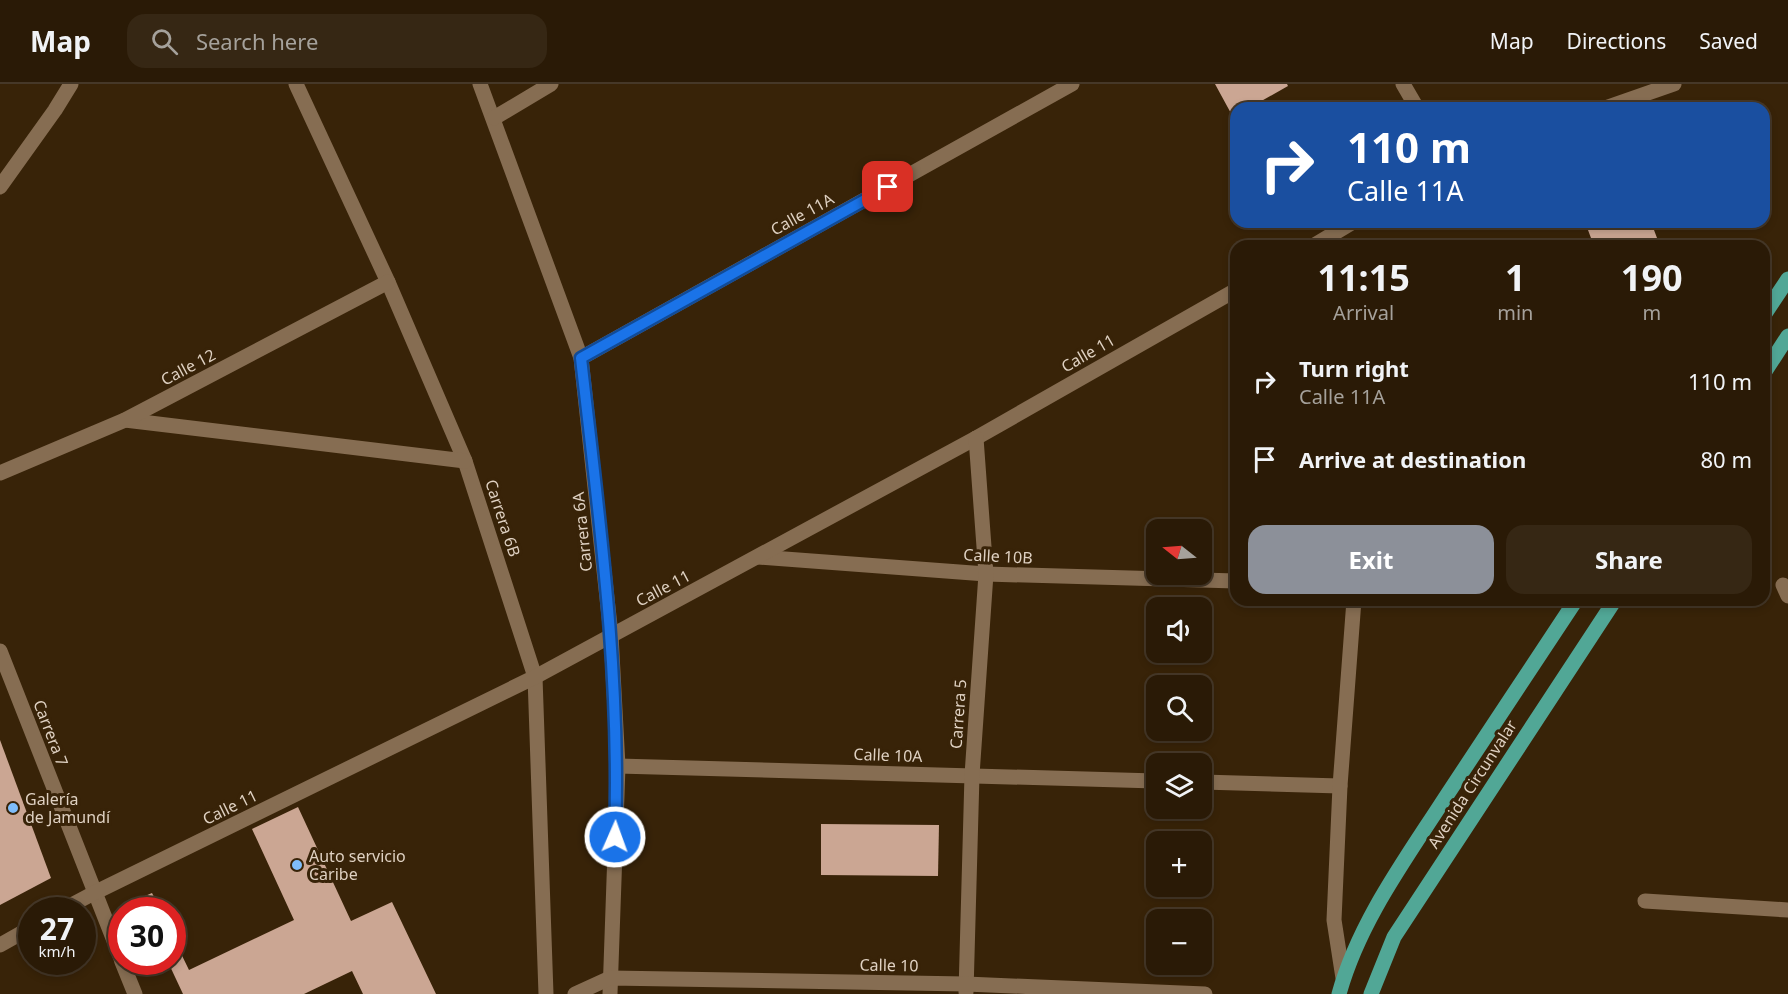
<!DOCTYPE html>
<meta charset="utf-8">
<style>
:root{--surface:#2a1a06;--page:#362714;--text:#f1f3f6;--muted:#a5a19b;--line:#463828;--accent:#8c9099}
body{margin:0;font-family:"Noto Sans",sans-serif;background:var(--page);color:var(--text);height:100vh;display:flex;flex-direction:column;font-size:22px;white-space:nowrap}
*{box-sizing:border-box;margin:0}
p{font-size:20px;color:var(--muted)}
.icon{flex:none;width:33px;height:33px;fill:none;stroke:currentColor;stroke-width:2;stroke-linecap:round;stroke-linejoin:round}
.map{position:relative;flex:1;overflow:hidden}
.side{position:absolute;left:1230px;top:156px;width:540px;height:366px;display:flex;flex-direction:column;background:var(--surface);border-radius:18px;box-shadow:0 3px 9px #0003,0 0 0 2px var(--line)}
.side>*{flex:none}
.top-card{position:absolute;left:1230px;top:18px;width:540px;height:126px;border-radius:18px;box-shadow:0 3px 9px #0003,0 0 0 2px var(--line);background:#1a4fa0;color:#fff;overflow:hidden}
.needle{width:39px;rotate:287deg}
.tools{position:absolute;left:1146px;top:435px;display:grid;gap:12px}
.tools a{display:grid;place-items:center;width:66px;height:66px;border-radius:12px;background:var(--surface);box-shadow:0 3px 9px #0003,0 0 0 2px var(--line);font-size:30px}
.speed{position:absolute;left:18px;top:813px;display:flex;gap:12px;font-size:30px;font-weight:700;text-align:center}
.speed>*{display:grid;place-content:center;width:78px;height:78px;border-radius:50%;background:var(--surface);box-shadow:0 3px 9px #0003,0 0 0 2px var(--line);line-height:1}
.speed small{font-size:15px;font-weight:400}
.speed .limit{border:9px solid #d22;background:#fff;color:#111}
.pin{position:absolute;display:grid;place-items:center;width:51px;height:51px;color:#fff;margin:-26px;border-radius:12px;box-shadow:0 3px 9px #0006}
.me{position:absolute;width:66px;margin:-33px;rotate:2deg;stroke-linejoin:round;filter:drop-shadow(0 0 4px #0008)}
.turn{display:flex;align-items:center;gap:21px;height:126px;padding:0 18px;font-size:27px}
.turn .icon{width:78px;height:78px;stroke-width:2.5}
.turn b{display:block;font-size:42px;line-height:51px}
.eta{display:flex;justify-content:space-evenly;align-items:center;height:102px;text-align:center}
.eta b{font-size:36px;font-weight:700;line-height:42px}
.primary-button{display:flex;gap:12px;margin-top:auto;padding:12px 18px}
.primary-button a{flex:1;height:69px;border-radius:18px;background:var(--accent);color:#fff;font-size:24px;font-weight:700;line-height:69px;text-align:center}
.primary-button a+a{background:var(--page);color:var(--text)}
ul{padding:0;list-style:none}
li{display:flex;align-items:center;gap:18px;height:78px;padding:0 18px}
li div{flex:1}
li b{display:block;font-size:22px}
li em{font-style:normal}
header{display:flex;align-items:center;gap:36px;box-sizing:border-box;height:84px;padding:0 30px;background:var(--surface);border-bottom:2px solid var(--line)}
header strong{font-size:28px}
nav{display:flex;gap:33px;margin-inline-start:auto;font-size:21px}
.search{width:420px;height:54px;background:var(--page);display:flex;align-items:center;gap:15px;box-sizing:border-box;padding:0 21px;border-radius:18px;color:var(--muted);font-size:22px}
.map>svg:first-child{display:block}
.building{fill:#cba693}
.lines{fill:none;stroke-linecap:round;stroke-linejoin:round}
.minor{stroke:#866d52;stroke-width:15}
.major{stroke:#51a796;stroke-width:15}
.route-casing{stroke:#114b97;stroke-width:15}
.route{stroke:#1a73e8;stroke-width:10}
.poi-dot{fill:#7fbdfa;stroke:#382308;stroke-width:2}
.labels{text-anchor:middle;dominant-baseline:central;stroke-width:6;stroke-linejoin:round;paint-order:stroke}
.street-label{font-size:16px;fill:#dfd1c2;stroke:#382308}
.poi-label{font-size:16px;fill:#dfd1c2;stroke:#382308;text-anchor:start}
</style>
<header>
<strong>Map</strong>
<div class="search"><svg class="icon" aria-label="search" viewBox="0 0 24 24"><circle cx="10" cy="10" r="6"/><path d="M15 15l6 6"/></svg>Search here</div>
<nav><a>Map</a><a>Directions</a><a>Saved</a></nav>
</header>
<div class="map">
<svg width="1788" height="910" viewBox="0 0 1788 910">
<rect width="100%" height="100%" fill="#382308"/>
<g class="building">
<polygon points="1215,0 1287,0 1288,2 1249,24 1236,24 1236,31 1233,33"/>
<polygon points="1585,138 1651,138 1660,162 1594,162"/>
<polygon points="0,656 51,794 0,821"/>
<polygon points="298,723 351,837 392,818 436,910 363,910 352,887 304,910 183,910 168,878 172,878 172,851 189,886 294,836 252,745"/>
<polygon points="821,740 939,741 938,792 821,791"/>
<polygon points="152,809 161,826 144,826 138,815"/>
</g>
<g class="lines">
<g class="minor">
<polyline points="296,0 388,198 465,377 535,593 546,910"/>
<polyline points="480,0 581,274 611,551 618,682 610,910"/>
<polyline points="1403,0 1417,24"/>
<polyline points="1605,24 1674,0"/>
<polyline points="494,34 551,0"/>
<polyline points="0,103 55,26 71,0"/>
<polyline points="1313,162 1353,138"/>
<polyline points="581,274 1072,0"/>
<polyline points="125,336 465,377"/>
<polyline points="0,389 125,336 388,198"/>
<polyline points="758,473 986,490 1236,497"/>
<polyline points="1783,501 1788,512"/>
<polyline points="0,567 122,877"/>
<polyline points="618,682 1156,697"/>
<polyline points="1202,698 1340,702"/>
<polyline points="1645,817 1788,826"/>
<polyline points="62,826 94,809 535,593 976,354 1236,206"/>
<polyline points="0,861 32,843"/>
<polyline points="122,878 135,910"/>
<polyline points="1343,894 1334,836 1340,702 1354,516"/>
<polyline points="966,908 972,691 986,490 976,354"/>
<polyline points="575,910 610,894 966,900 1205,910"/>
</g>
<g class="major">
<polyline points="1764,231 1788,195"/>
<polyline points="1764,289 1788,252"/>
<path d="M1339 910C1359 838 1405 776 1445 714 1489 648 1532 582 1576 516"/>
<polyline points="1371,910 1394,853 1615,516"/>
</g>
</g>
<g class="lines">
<g class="route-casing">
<path id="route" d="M615 753C621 592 599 433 581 274L888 103"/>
</g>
<use href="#route" class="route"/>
</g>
<g class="poi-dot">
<circle cx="13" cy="724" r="6"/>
<circle cx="297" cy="781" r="6"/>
</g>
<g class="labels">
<g class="street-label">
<text transform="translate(802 130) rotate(-29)">Calle 11A</text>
<text transform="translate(1088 269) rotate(-30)">Calle 11</text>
<text transform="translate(188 283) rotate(-28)">Calle 12</text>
<text transform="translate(503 434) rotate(72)">Carrera 6B</text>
<text transform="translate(582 448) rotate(-96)">Carrera 6A</text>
<text transform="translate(998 472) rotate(3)">Calle 10B</text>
<text transform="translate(663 504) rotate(-28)">Calle 11</text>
<text transform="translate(958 630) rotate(-86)">Carrera 5</text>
<text transform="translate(51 649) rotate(69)">Carrera 7</text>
<text transform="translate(888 671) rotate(2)">Calle 10A</text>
<text transform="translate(1472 700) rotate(-57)">Avenida Circunvalar</text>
<text transform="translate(230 723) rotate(-26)">Calle 11</text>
<text transform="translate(889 881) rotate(1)">Calle 10</text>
</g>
<g class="poi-label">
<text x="25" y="715">Galería<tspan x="25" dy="18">de Jamundí</tspan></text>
<text x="309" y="772">Auto servicio<tspan x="309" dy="18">Caribe</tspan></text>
</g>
</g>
</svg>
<div class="tools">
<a><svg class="needle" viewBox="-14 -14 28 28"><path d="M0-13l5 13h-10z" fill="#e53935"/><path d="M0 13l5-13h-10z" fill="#a5a19b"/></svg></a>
<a><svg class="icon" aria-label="sound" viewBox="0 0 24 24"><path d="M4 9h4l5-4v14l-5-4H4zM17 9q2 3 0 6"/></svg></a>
<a><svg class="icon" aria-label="search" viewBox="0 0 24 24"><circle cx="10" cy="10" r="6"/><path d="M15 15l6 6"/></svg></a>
<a><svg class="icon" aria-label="layers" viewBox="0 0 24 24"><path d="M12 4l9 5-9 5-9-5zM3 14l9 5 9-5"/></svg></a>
<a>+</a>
<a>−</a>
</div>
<div class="speed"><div>27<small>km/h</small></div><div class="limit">30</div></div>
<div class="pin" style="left:888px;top:103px;background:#d93025"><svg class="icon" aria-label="arrive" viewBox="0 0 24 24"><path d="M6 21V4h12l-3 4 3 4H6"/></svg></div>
<svg class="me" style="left:615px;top:753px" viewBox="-20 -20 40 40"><circle r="17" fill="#1a73e8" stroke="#fff" stroke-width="3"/><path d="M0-11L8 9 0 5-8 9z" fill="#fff"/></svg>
<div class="top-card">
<div class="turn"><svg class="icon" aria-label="right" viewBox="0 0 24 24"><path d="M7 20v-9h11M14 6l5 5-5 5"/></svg><div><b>110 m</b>Calle 11A</div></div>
</div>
<section class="side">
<div class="eta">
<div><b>11:15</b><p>Arrival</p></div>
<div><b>1</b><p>min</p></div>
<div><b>190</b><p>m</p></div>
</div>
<ul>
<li><svg class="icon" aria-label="right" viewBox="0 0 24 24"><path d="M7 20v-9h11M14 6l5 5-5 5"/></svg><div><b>Turn right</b><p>Calle 11A</p></div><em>110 m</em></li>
<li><svg class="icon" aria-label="arrive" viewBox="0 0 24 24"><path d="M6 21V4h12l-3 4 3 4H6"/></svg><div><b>Arrive at destination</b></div><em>80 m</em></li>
</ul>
<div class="primary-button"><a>Exit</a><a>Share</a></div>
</section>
</div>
